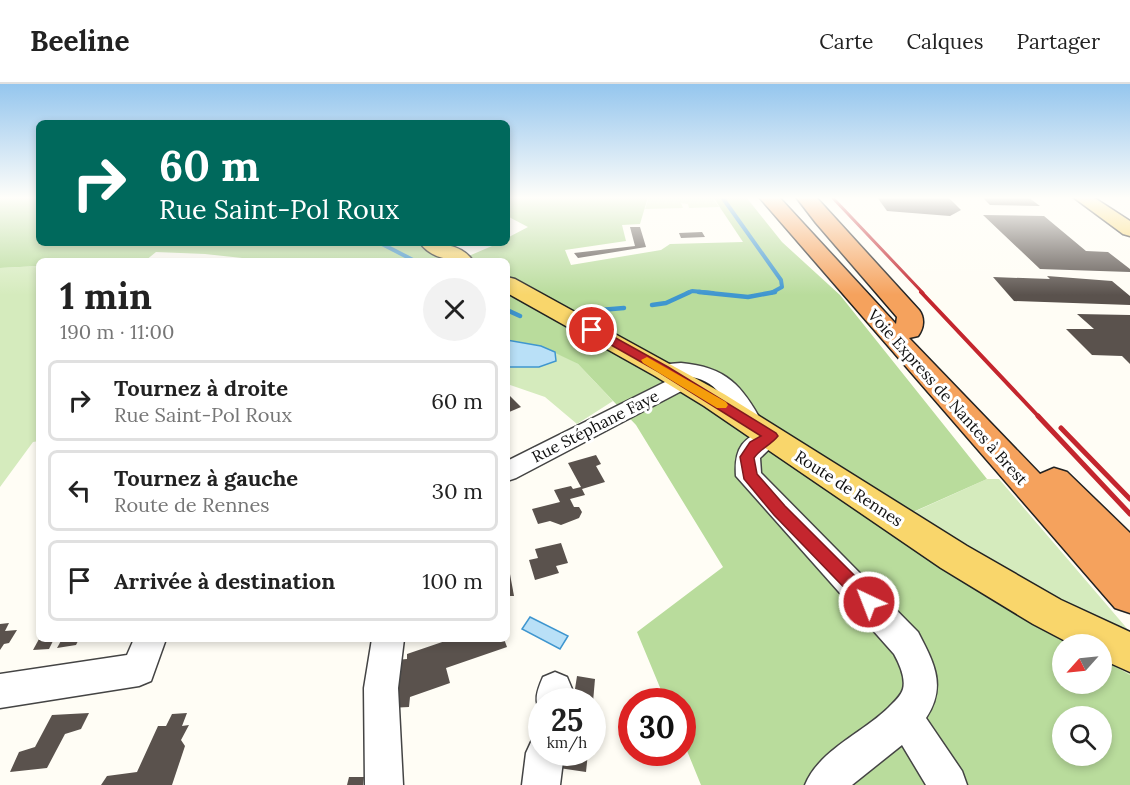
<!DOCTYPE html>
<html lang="fr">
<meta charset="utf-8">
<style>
:root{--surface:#fff;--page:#f2f2f2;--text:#222;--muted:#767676;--line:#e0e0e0}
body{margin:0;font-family:Lora,serif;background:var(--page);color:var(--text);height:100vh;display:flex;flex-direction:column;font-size:22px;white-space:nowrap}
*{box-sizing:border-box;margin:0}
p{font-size:20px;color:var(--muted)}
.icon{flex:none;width:33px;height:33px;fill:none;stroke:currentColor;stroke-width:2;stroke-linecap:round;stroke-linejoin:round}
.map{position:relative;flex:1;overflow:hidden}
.side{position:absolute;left:36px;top:174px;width:474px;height:384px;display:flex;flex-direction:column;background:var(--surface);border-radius:9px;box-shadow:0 3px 9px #0003}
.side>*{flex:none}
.hud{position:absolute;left:36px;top:36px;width:474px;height:126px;border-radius:9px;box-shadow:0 3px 9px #0003;background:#00695c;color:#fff;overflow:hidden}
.needle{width:39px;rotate:243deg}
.tools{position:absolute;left:1052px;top:550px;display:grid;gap:12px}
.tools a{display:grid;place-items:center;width:60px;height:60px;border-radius:50%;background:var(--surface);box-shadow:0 3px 9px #0003;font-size:30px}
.speed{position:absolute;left:528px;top:604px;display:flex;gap:12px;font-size:30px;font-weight:700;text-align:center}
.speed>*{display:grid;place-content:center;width:78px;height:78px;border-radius:50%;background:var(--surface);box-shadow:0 3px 9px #0003;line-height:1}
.speed small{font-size:15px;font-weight:400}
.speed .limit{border:9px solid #d22;background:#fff;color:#111}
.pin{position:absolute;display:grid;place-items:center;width:51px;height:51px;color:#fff;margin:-26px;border:3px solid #fff;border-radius:50%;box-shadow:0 2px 6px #0007}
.me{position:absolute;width:66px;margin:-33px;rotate:317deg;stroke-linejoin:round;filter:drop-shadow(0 0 4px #0008)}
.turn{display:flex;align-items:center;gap:21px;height:126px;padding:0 24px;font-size:27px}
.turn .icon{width:78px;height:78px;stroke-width:2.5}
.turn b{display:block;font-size:42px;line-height:51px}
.round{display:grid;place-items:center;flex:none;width:63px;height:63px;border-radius:32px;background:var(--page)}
.overview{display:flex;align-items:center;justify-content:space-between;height:102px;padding:0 24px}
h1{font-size:36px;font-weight:700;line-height:45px}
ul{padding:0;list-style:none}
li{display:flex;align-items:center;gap:18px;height:81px;margin:0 12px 9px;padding:0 12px;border:3px solid var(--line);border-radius:9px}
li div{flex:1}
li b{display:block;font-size:22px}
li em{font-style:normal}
header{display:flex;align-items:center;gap:36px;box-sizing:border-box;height:84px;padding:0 30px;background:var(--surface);border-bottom:2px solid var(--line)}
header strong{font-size:28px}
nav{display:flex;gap:33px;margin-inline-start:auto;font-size:21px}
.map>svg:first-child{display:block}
.green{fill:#d5ebbd}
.forest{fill:#b9dc9c;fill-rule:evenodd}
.water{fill:#b9e0f7;stroke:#3f96cf;stroke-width:1.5}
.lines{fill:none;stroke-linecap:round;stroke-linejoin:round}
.stream-far1{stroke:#3f96cf;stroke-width:4}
.stream{stroke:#3f96cf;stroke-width:4.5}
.building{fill:#5a524d}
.minor-casing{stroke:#444;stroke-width:3}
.major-casing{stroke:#222;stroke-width:3}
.highway-casing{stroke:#222;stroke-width:3}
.minor{fill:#fff;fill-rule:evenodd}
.major{fill:#f9d66b;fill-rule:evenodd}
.highway{fill:#f5a25d;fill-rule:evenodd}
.rail-far2{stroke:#c4262e;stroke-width:3}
.rail-far1{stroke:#c4262e;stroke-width:4}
.rail{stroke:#c4262e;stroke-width:5}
.route{fill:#c4262e;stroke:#7f191e;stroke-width:1.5}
.slow{fill:#f59e0b}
.labels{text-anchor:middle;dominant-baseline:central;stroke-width:6;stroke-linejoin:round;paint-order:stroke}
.street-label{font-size:16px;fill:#111;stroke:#fff}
</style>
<header>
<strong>Beeline</strong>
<nav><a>Carte</a><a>Calques</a><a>Partager</a></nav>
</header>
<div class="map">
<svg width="1130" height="701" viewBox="0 0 1130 701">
<rect width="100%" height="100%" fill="#fffdf5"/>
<g class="green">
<polygon points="649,113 712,113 719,123 689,124 688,120 681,119 683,124 645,125"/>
<polygon points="39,182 39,357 33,358 0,403 0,184"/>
<polygon points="555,268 578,280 613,317 577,340 545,313 507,300 507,283 539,283 555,277"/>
<polygon points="987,395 999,395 1130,548 1130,591 1101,574 1101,561 885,441"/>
</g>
<g class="forest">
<polygon points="0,113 39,113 39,159 415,159 448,177 270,177 205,170 156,168 145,177 39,177 39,182 0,184"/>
<path d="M507 113H648L640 140 622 141 626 157 565 166 571 181 661 166 670 160 743 158 713 113H746L782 158 840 211 987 395 886 440 1080 561H1062V600H1101V574L1130 591V701H701L683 657 682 618H666L637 548 723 483 636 341 578 280 541 262 507 256V177H457L499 159H507V154L528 143 507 132V116L509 115ZM1062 633H1101V672H1062Z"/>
</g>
<g class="water">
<polygon points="507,256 541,262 555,268 556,277 539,283 507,283"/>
<polygon points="530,533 568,552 560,565 522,545"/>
</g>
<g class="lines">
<g class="stream-far1">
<polyline points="722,113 781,196 782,203 771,209"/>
<polyline points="380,159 415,177"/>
<polyline points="687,209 692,207 713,209"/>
</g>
<g class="stream">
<polyline points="699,208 748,213 775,208"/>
<polyline points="652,221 666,219 690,208"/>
<polyline points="507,226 520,232"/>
<polyline points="588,227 624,224"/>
</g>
</g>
<g class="building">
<polygon points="877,113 948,113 961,126 950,132 887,127"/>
<polygon points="982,113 1028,113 1040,122 990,121"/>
<polygon points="983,131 1044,132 1086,167 1108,168 1130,185 1130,188 1040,185"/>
<polygon points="630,143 640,143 646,163 578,174 574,169 635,162"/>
<polygon points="702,148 705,153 681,154 679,149"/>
<polygon points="1047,192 1112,197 1130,212 1130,221 1014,217 993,193 1050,195"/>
<polygon points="1077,230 1130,231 1130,280 1122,272 1092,271 1066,245 1094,245"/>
<polygon points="507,309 521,323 507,329"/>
<polygon points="596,371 601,380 596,382 605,398 582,405 585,411 570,415 574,423 579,423 582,428 579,434 561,441 550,437 538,440 532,425 560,418 554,406 571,402 573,405 581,403 568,379"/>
<polygon points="561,459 568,479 556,482 559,489 535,496 529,476 538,474 535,465"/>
<polygon points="510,490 514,512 507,512 507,491"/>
<polygon points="9,539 5,547 17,546 9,559 4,560 0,566 0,540"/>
<polygon points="39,555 54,555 49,565 33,566"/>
<polygon points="62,555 79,555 76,561 57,564"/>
<polygon points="451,555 504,555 507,563 446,584 450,599 410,613 409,623 389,624 396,576 407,575 407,570"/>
<polygon points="577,592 595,595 593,618 573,618"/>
<polygon points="89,629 81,645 65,650 47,684 10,688 19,668 35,663 52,631"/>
<polygon points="187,629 182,642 189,641 181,656 185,662 172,701 101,701 107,692 137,688 158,642 166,642 172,630"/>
<polygon points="561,669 588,669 586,688 559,684"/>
<polygon points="349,693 364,693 363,701 347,701"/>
</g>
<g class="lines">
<g class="minor-casing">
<g id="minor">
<path d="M681 279C726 283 742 301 763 340L759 345 751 348 743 345C729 324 720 297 691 293L694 297 691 302 516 394 507 397V377L677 292 656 291 653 286 656 281Z"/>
<path d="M771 344 780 346 783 352 760 374 761 389 918 548C934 579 947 602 926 634L962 687 967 701H926L902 661 852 701H805C819 666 863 649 889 623 894 618 901 612 903 605 906 594 899 579 894 570L736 392C734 364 743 352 771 344Z"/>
<polygon points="134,555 166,555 151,597 139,602 0,624 0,590 127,571"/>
<polygon points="372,555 404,555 398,604 403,701 365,701 364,604"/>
<path d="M555 588 567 593 572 605 571 618H542V631C533 617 537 607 543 593Z"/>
<polygon points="542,652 542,669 564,669 560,701 522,701 526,669 532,656"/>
</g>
</g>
<g class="major-casing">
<g id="major">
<polygon points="1073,113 1093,113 1130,137 1130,152 1123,150"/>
<path d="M420 159C439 159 462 160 473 177 455 177 432 176 420 159Z"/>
<polygon points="507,193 515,195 724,310 967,462 1061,516 1130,548 1130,588 1101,575 1101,561 1073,561 1033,540 941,484 704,322 655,292 507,209"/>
</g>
</g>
<g class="highway-casing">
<path id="highway" d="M759 113H779L896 240 897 233 816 139 796 113H816L919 226C925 234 924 244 918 252L909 254 1040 390 1054 384 1067 388 1130 449V529L1115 524Z"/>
</g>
<use href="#minor" class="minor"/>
<use href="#major" class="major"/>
<use href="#highway" class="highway"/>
<polyline class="rail-far2" points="832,113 923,209"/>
<polyline class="rail-far1" points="921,208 1039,333"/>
<g class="rail">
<polyline points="1038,332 1130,430"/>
<polyline points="1061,344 1130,415"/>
</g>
</g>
<linearGradient id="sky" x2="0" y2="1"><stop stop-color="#95c6ee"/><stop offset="0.54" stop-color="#fffefa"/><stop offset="1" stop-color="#fffefa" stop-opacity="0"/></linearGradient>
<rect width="1130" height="211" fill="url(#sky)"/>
<path class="route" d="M588 243H596L668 283 776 349 778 352C771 361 761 364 754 374L757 390 785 422 875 512 878 518 875 523 869 525 863 523 774 431 744 395 740 373 750 358 761 352 659 288 588 248Z"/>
<polygon class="slow" points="647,273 726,318 728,321 726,324 717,324 643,279 641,276"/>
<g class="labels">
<g class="street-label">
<text transform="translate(948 313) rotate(48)">Voie Express de Nantes à Brest</text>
<text transform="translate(595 342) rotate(-27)">Rue Stéphane Faye</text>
<text transform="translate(849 404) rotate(33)">Route de Rennes</text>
</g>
</g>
</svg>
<div class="tools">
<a><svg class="needle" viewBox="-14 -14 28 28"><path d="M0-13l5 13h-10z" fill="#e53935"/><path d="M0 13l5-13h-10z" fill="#767676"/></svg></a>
<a><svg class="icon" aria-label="search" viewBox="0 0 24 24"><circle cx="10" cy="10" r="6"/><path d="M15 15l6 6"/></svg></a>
</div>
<div class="speed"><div>25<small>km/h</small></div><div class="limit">30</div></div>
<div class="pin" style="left:592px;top:246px;background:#d93025"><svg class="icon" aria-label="arrive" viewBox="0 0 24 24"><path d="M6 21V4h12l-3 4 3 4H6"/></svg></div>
<svg class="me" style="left:869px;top:518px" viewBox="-20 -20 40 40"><circle r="17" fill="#c4262e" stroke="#fff" stroke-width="3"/><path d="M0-11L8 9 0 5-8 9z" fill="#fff"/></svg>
<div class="hud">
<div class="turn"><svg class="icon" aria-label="right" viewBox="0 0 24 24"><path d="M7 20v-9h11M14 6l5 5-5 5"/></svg><div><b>60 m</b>Rue Saint-Pol Roux</div></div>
</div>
<section class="side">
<div class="overview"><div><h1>1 min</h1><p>190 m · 11:00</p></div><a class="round"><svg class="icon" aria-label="close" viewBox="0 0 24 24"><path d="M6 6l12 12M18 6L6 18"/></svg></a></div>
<ul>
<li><svg class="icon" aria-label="right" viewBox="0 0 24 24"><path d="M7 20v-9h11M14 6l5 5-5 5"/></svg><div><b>Tournez à droite</b><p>Rue Saint-Pol Roux</p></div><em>60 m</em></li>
<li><svg class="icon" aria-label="left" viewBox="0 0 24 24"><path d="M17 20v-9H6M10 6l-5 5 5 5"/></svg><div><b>Tournez à gauche</b><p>Route de Rennes</p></div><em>30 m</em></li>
<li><svg class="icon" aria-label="arrive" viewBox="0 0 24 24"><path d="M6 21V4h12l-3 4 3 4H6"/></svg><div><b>Arrivée à destination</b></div><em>100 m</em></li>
</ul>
</section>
</div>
